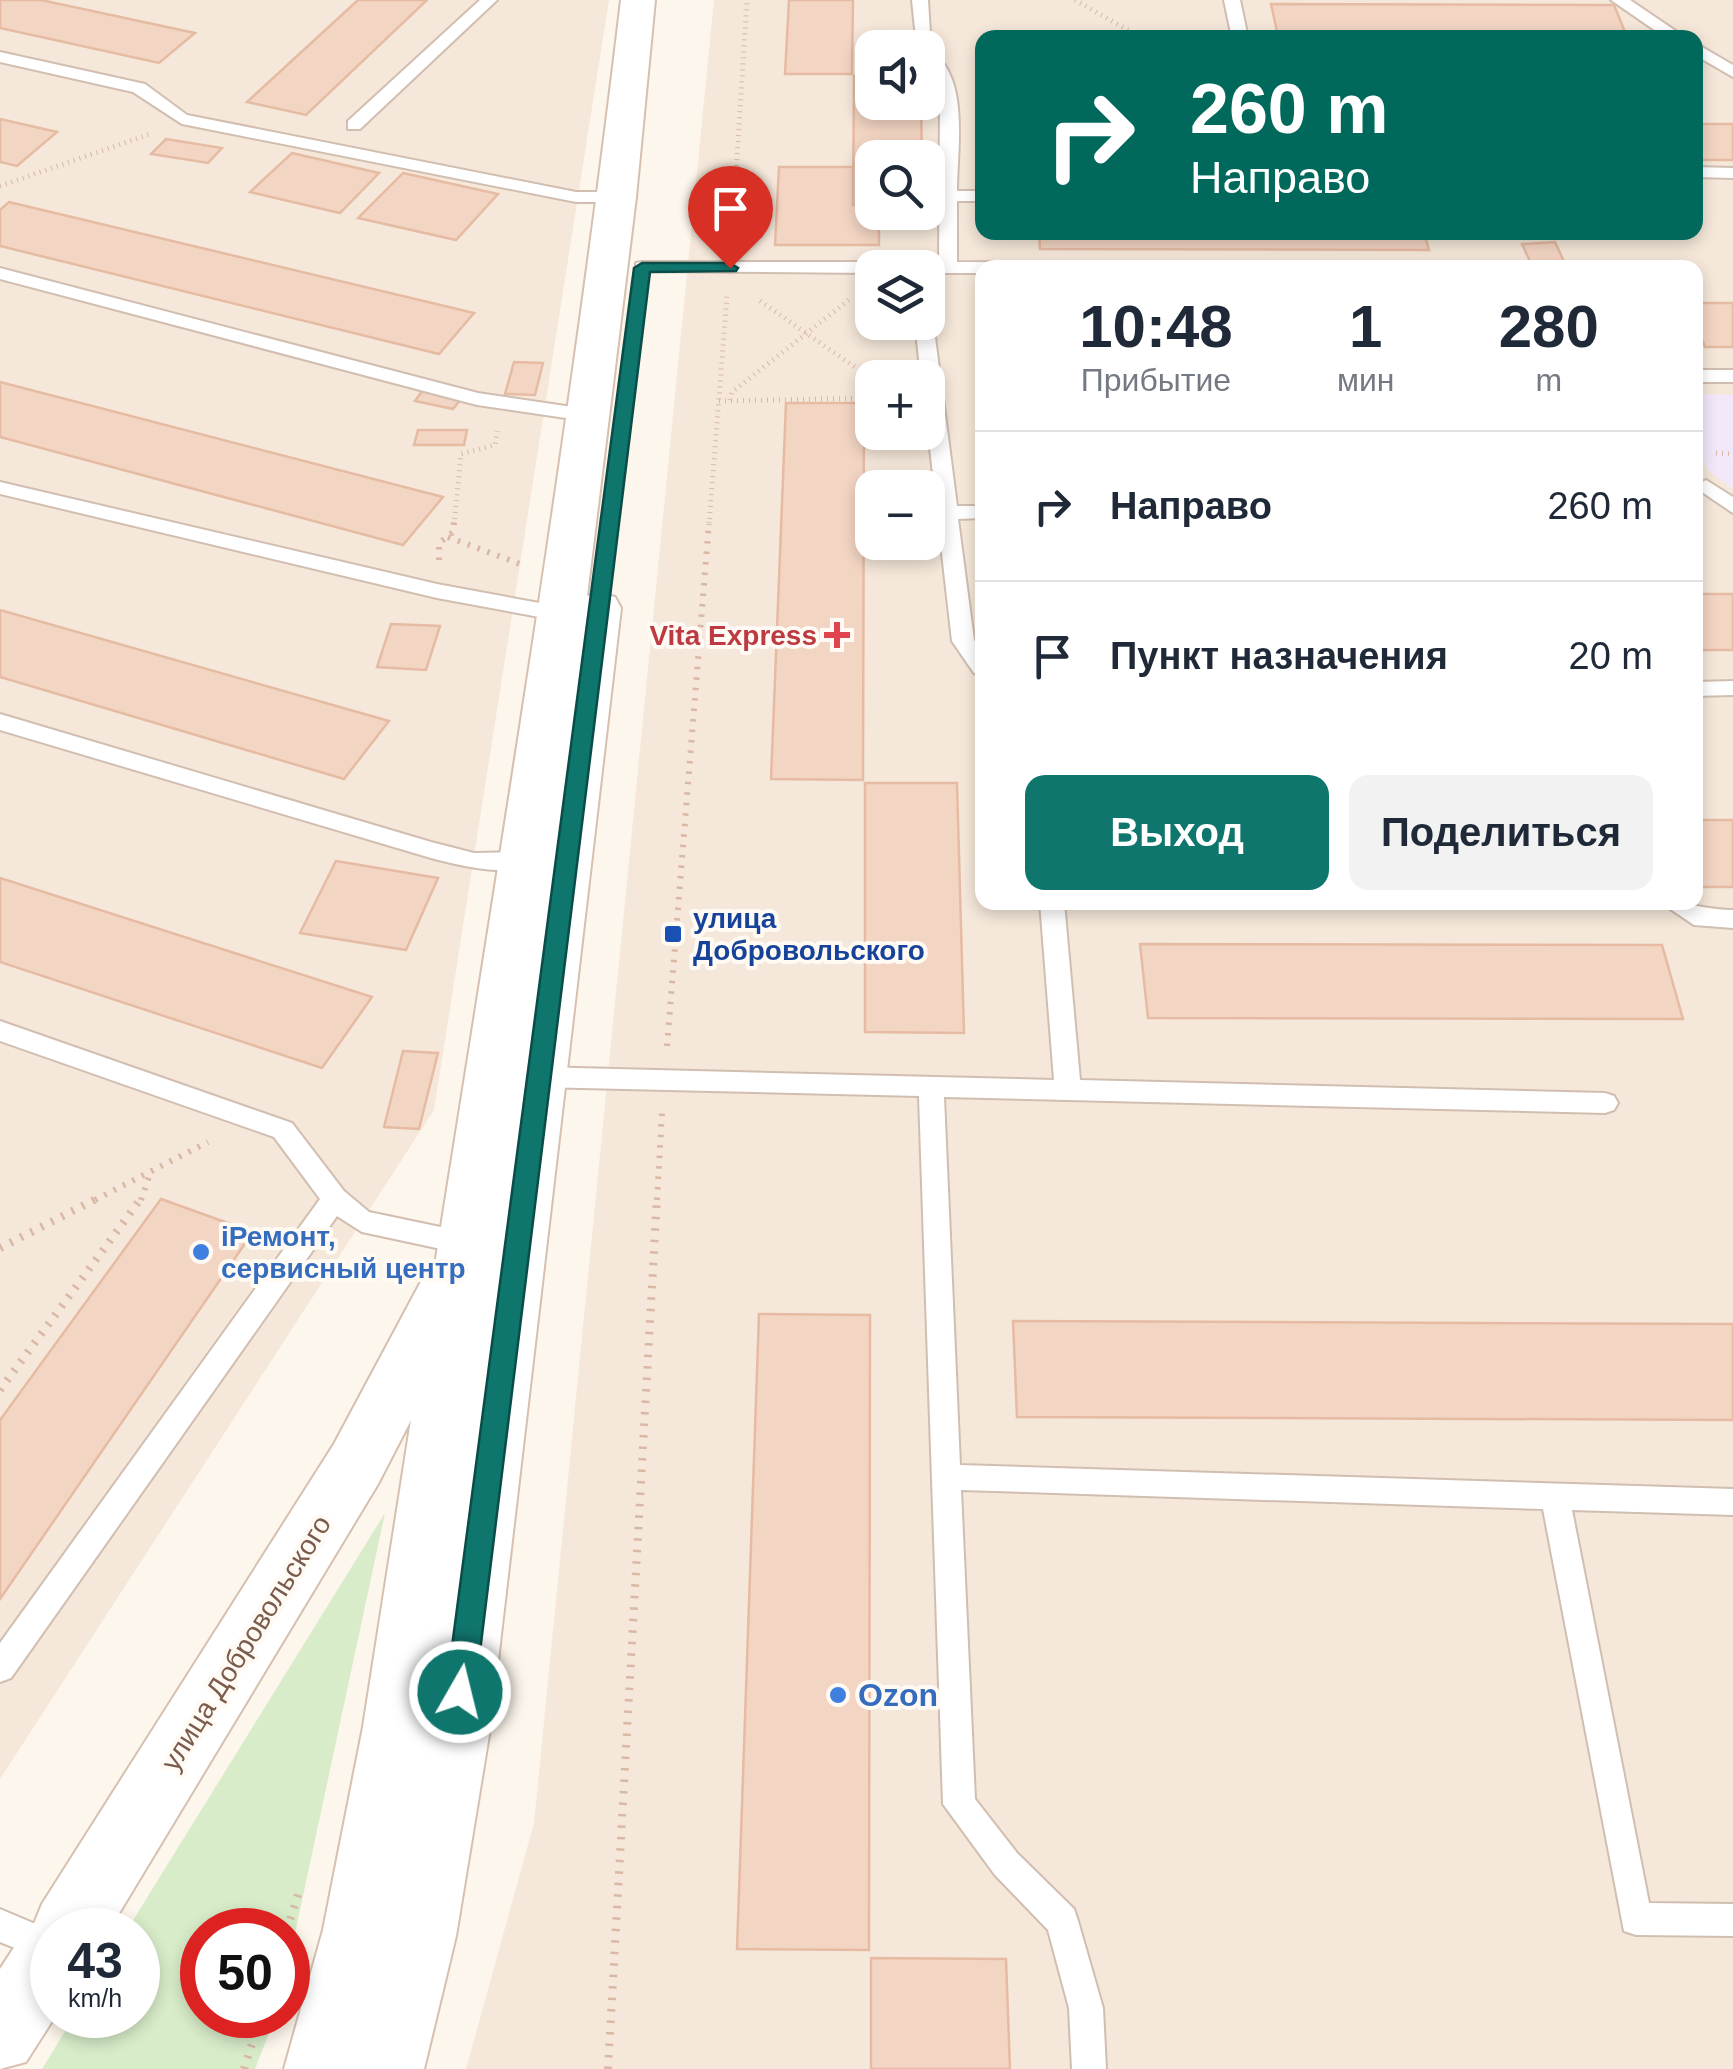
<!DOCTYPE html>
<html lang="ru">
<meta charset="utf-8">
<style>
:root{--surface:#fff;--page:#f2f2f3;--text:#1f2937;--muted:#747a83;--line:#e0e1e3;--accent:#0f766e}
body{margin:0;font-family:Helvetica,sans-serif;background:var(--page);color:var(--text);height:100vh;display:flex;flex-direction:column;font-size:38px;white-space:nowrap}
*{box-sizing:border-box;margin:0}
p{font-size:32px;color:var(--muted)}
.icon{flex:none;width:55px;height:55px;fill:none;stroke:currentColor;stroke-width:2;stroke-linecap:round;stroke-linejoin:round}
.map{position:relative;flex:1;overflow:hidden}
.details{position:absolute;left:975px;top:260px;width:728px;height:650px;display:flex;flex-direction:column;background:var(--surface);border-radius:20px;box-shadow:0 5px 15px #0003}
.details>*{flex:none}
.banner{position:absolute;left:975px;top:30px;width:728px;height:210px;border-radius:20px;box-shadow:0 5px 15px #0003;background:#00695c;color:#fff;overflow:hidden}
.controls{position:absolute;left:855px;top:30px;display:grid;gap:20px}
.controls a{display:grid;place-items:center;width:90px;height:90px;border-radius:20px;background:var(--surface);box-shadow:0 5px 15px #0003;font-size:50px}
.speed{position:absolute;left:30px;top:1908px;display:flex;gap:20px;font-size:50px;font-weight:700;text-align:center}
.speed>*{display:grid;place-content:center;width:130px;height:130px;border-radius:50%;background:var(--surface);box-shadow:0 5px 15px #0003;line-height:1}
.speed small{font-size:25px;font-weight:400}
.speed .limit{border:15px solid #d22;background:#fff;color:#111}
.pin{position:absolute;display:grid;place-items:center;width:85px;height:85px;color:#fff;margin:-102px -42px;border-radius:50% 50% 50% 0;rotate:-45deg;box-shadow:0 0 10px #0007}
.pin .icon{rotate:45deg}
.me{position:absolute;width:110px;margin:-55px;rotate:8deg;stroke-linejoin:round;filter:drop-shadow(0 0 8px #0008)}
.turn{display:flex;align-items:center;gap:35px;height:210px;padding:0 50px;font-size:45px}
.turn .icon{width:130px;height:130px;stroke-width:2.5}
.turn b{display:block;font-size:70px;line-height:85px}
.eta{display:flex;justify-content:space-evenly;align-items:center;height:170px;text-align:center}
.eta b{font-size:60px;font-weight:700;line-height:70px}
.button{display:flex;gap:20px;margin-top:auto;padding:20px 50px}
.button a{flex:1;height:115px;border-radius:20px;background:var(--accent);color:#fff;font-size:40px;font-weight:700;line-height:115px;text-align:center}
.button a+a{background:var(--page);color:var(--text)}
ul{padding:0;list-style:none}
li{display:flex;align-items:center;gap:30px;height:150px;padding:0 50px;border-top:2px solid var(--line)}
li div{flex:1}
li b{display:block;font-size:38px}
li em{font-style:normal}
.map>svg:first-child{display:block}
.residential{fill:#f5e8da;fill-rule:evenodd}
.education{fill:#f3e8fa}
.green{fill:#d8ecc9}
.building{fill:#f3d5c3;stroke:#e6bba3;stroke-width:2.5}
.lines{fill:none;stroke-linecap:round;stroke-linejoin:round}
.lane-casing{stroke:#d1beb0;stroke-width:4}
.secondary-casing{stroke:#d6c0b0;stroke-width:4}
.path-far2{stroke:#d9b8a5;stroke-width:5;stroke-dasharray:1 5;stroke-linecap:butt}
.path-far1{stroke:#d9b8a5;stroke-width:6;stroke-dasharray:2.5 8;stroke-linecap:butt}
.path{stroke:#d9b8a5;stroke-width:8;stroke-dasharray:2.5 9;stroke-linecap:butt}
.lane{fill:#fff;fill-rule:evenodd}
.secondary{fill:#fff;fill-rule:evenodd}
.route{fill:#0f766e;stroke:#0a4d48;stroke-width:2.5}
.health-dot{fill:#e0444e;stroke:#fffaf3;stroke-width:4}
.transit-dot{fill:#1a4fb4;stroke:#fffaf3;stroke-width:4}
.shop-dot{fill:#3f7fe0;stroke:#fffaf3;stroke-width:4}
.labels{text-anchor:middle;dominant-baseline:central;stroke-width:8;stroke-linejoin:round;paint-order:stroke}
.health-label{font-size:28px;font-weight:bold;fill:#be3a42;stroke:#fffaf3;text-anchor:end}
.transit-label{font-size:28px;font-weight:bold;fill:#164399;stroke:#fffaf3;text-anchor:start}
.shop-label{font-size:28px;font-weight:bold;fill:#366cbe;stroke:#fffaf3;text-anchor:start}
.street-label{font-size:28px;fill:#7a5c4d;stroke:#fffaf3}
.near-shop-label{font-size:32px;font-weight:bold;fill:#366cbe;stroke:#fffaf3;text-anchor:start}
</style>
<div class="map">
<svg width="1733" height="2069" viewBox="0 0 1733 2069">
<rect width="100%" height="100%" fill="#fdf6ec"/>
<g class="residential">
<polygon points="0,0 609,0 434,1110 0,1779"/>
<path d="M714 0H1733V2069H466L534 1823ZM982 38H1695V232H982ZM872 48H928V102H872ZM872 158H928V212H872ZM872 268H928V322H872ZM982 268H1695V902H982ZM872 378H928V432H872ZM872 488H928V542H872Z"/>
</g>
<polygon class="education" points="1695,394 1733,395 1733,489 1708,470 1695,445"/>
<polygon class="green" points="385,1513 288,1966 288,1930 202,1930 202,2015 276,2015 255,2069 42,2069 75,2015 138,2015 138,1930 127,1930"/>
<g class="building">
<polygon points="0,0 41,0 195,33 159,63 0,28"/>
<polygon points="358,0 427,0 306,115 247,102"/>
<polygon points="789,0 853,0 852,74 785,74"/>
<polygon points="1271,4 1614,5 1627,37 1278,36"/>
<polygon points="854,76 872,76 872,102 921,102 922,158 872,158 872,205 853,205"/>
<polygon points="0,119 57,132 17,166 0,162"/>
<rect x="1695" y="124" width="38" height="36"/>
<polygon points="166,139 222,148 208,163 151,154"/>
<polygon points="292,153 379,173 340,213 250,192"/>
<polygon points="779,167 853,167 853,205 872,205 872,212 879,212 879,245 775,245"/>
<polygon points="403,173 498,194 456,240 358,218"/>
<polygon points="9,202 474,313 439,354 0,246 0,210"/>
<polygon points="1039,232 1424,232 1429,250 1040,249"/>
<polygon points="1555,242 1567,268 1533,268 1522,244"/>
<polygon points="1695,303 1733,303 1733,347 1705,347 1695,322"/>
<polygon points="514,362 543,363 535,395 505,394"/>
<polygon points="0,382 443,497 403,545 0,437"/>
<polygon points="423,390 461,399 453,409 415,401"/>
<polygon points="786,403 864,403 863,780 771,779"/>
<polygon points="418,430 467,430 464,445 414,445"/>
<rect x="1695" y="594" width="38" height="56"/>
<polygon points="0,610 389,721 344,779 0,677"/>
<polygon points="391,624 440,626 426,670 377,667"/>
<polygon points="865,783 957,783 964,1033 865,1032"/>
<rect x="1695" y="820" width="38" height="67"/>
<polygon points="336,861 438,878 406,950 300,933"/>
<polygon points="0,878 372,997 322,1068 0,962"/>
<polygon points="1140,944 1662,945 1683,1019 1148,1018"/>
<polygon points="403,1051 438,1053 419,1129 384,1127"/>
<polygon points="161,1199 253,1232 0,1599 0,1420"/>
<polygon points="759,1314 870,1315 869,1950 737,1949"/>
<polygon points="1013,1321 1733,1324 1733,1420 1017,1417"/>
<polygon points="871,1958 1006,1959 1010,2069 871,2069"/>
</g>
<g class="lines">
<g class="lane-casing">
<g id="lane">
<polygon points="480,0 497,0 360,129 348,129 348,121"/>
<path d="M912 0H928L931 51C970 78 957 148 957 191H982V201H957V262L1399 263 1408 268H982V273H928V268H872V273L636 271V263L642 262H939L940 94 934 70 928 64V48H917Z"/>
<polygon points="1224,0 1240,0 1248,38 1232,38"/>
<polygon points="1611,0 1630,0 1686,38 1666,38"/>
<polygon points="1695,43 1733,65 1733,77 1695,55"/>
<polygon points="0,52 145,84 187,115 576,192 617,192 626,197 617,202 576,202 182,124 133,92 0,62"/>
<polygon points="1695,167 1733,168 1733,178 1695,177"/>
<polygon points="0,268 478,393 586,409 596,415 586,421 477,405 0,279"/>
<polygon points="928,317 933,322 957,506 982,506 982,518 958,519 974,640 982,653 982,675 974,673 952,641 928,431 928,378 921,378 915,322 928,322"/>
<rect x="1695" y="370" width="38" height="12"/>
<polygon points="1706,480 1733,497 1733,513 1699,490 1696,486"/>
<polygon points="0,482 437,584 561,607 572,614 561,621 437,598 0,494"/>
<polygon points="1733,681 1733,695 1695,696 1695,682"/>
<path d="M0 714 431 842 474 853 522 852 534 860C518 881 454 864 431 858L0 730Z"/>
<polygon points="1040,902 1064,902 1080,1080 1605,1093 1614,1096 1618,1103 1614,1110 1605,1113 944,1097 960,1465 1733,1489 1733,1515 1572,1510 1649,1903 1733,1904 1733,1936 1636,1935 1624,1931 1543,1509 961,1490 975,1799 1017,1853 1074,1909 1078,1921 1103,2008 1106,2069 1072,2069 1069,2008 1048,1930 995,1875 943,1804 919,1096 538,1087 529,1084 525,1077 529,1070 538,1067 1054,1080"/>
<path d="M1660 902C1687 902 1707 910 1733 910V928L1694 925Z"/>
<polygon points="0,1021 292,1123 344,1191 369,1212 469,1233 478,1236 482,1244 478,1252 469,1255 362,1232 337,1216 11,1678 0,1682 0,1643 320,1199 274,1137 0,1041"/>
<polygon points="0,1909 52,1931 52,1963 0,1942"/>
</g>
</g>
<g class="secondary-casing">
<path id="secondary" d="M621 0H655L636 197 587 596 598 593 615 597 621 608 490 1729 456 1936 424 2069H284L323 1930 363 1727 411 1420 378 1484 109 1930H52V2015H56L26 2062 0 2069V1969L26 1929 33 1926 42 1904 334 1444 425 1274 434 1271C501 848 571 425 621 0Z"/>
</g>
<g class="path-far2">
<polyline points="1075,0 1142,38"/>
<polyline points="0,186 150,134"/>
<polyline points="732,238 747,0"/>
<polyline points="760,301 872,379"/>
<polyline points="730,400 732,392 850,299"/>
<polyline points="719,401 872,398"/>
<polyline points="1716,453 1733,454"/>
<polyline points="454,525 461,454 495,445 497,431"/>
<polyline points="709,525 727,296"/>
</g>
<g class="path-far1">
<polyline points="448,537 520,564"/>
<polyline points="439,560 439,543 453,532 454,522"/>
<polyline points="667,1046 709,522"/>
<polyline points="95,1200 208,1142"/>
<polyline points="141,1200 150,1174"/>
<polyline points="657,1200 662,1113"/>
</g>
<g class="path">
<polyline points="0,1248 100,1197"/>
<polyline points="0,1390 142,1197"/>
<polyline points="287,1930 300,1888"/>
<polyline points="244,2069 261,2015"/>
<polyline points="608,2069 657,1197"/>
</g>
<use href="#lane" class="lane"/>
<use href="#secondary" class="secondary"/>
</g>
<polygon class="route" points="730,263 738,268 736,271 650,272 475,1692 470,1701 460,1705 451,1701 446,1692 634,268 642,263"/>
<path class="health-dot" d="M832 620h10v10h10v10h-10v10h-10v-10h-10v-10h10z"/>
<rect class="transit-dot" x="663" y="924" width="20" height="20" rx="5"/>
<g class="shop-dot">
<circle cx="201" cy="1252" r="10"/>
<circle cx="838" cy="1695" r="10"/>
</g>
<g class="labels">
<g class="health-label">
<text x="817" y="635">Vita Express</text>
</g>
<g class="transit-label">
<text x="693" y="918">улица<tspan x="693" dy="32">Добровольского</tspan></text>
</g>
<g class="shop-label">
<text x="221" y="1236">iРемонт,<tspan x="221" dy="32">сервисный центр</tspan></text>
</g>
<g class="street-label">
<text transform="translate(246 1643) rotate(-58)">улица Добровольского</text>
</g>
<g class="near-shop-label">
<text x="858" y="1695">Ozon</text>
</g>
</g>
</svg>
<div class="controls">
<a><svg class="icon" aria-label="sound" viewBox="0 0 24 24"><path d="M4 9h4l5-4v14l-5-4H4zM17 9q2 3 0 6"/></svg></a>
<a><svg class="icon" aria-label="search" viewBox="0 0 24 24"><circle cx="10" cy="10" r="6"/><path d="M15 15l6 6"/></svg></a>
<a><svg class="icon" aria-label="layers" viewBox="0 0 24 24"><path d="M12 4l9 5-9 5-9-5zM3 14l9 5 9-5"/></svg></a>
<a>+</a>
<a>−</a>
</div>
<div class="speed"><div>43<small>km/h</small></div><div class="limit">50</div></div>
<div class="pin" style="left:730px;top:268px;background:#d93025"><svg class="icon" aria-label="arrive" viewBox="0 0 24 24"><path d="M6 21V4h12l-3 4 3 4H6"/></svg></div>
<svg class="me" style="left:460px;top:1692px" viewBox="-20 -20 40 40"><circle r="17" fill="#0f766e" stroke="#fff" stroke-width="3"/><path d="M0-11L8 9 0 5-8 9z" fill="#fff"/></svg>
<div class="banner">
<div class="turn"><svg class="icon" aria-label="right" viewBox="0 0 24 24"><path d="M7 20v-9h11M14 6l5 5-5 5"/></svg><div><b>260 m</b>Направо</div></div>
</div>
<section class="details">
<div class="eta">
<div><b>10:48</b><p>Прибытие</p></div>
<div><b>1</b><p>мин</p></div>
<div><b>280</b><p>m</p></div>
</div>
<ul>
<li><svg class="icon" aria-label="right" viewBox="0 0 24 24"><path d="M7 20v-9h11M14 6l5 5-5 5"/></svg><div><b>Направо</b></div><em>260 m</em></li>
<li><svg class="icon" aria-label="arrive" viewBox="0 0 24 24"><path d="M6 21V4h12l-3 4 3 4H6"/></svg><div><b>Пункт назначения</b></div><em>20 m</em></li>
</ul>
<div class="button"><a>Выход</a><a>Поделиться</a></div>
</section>
</div>
